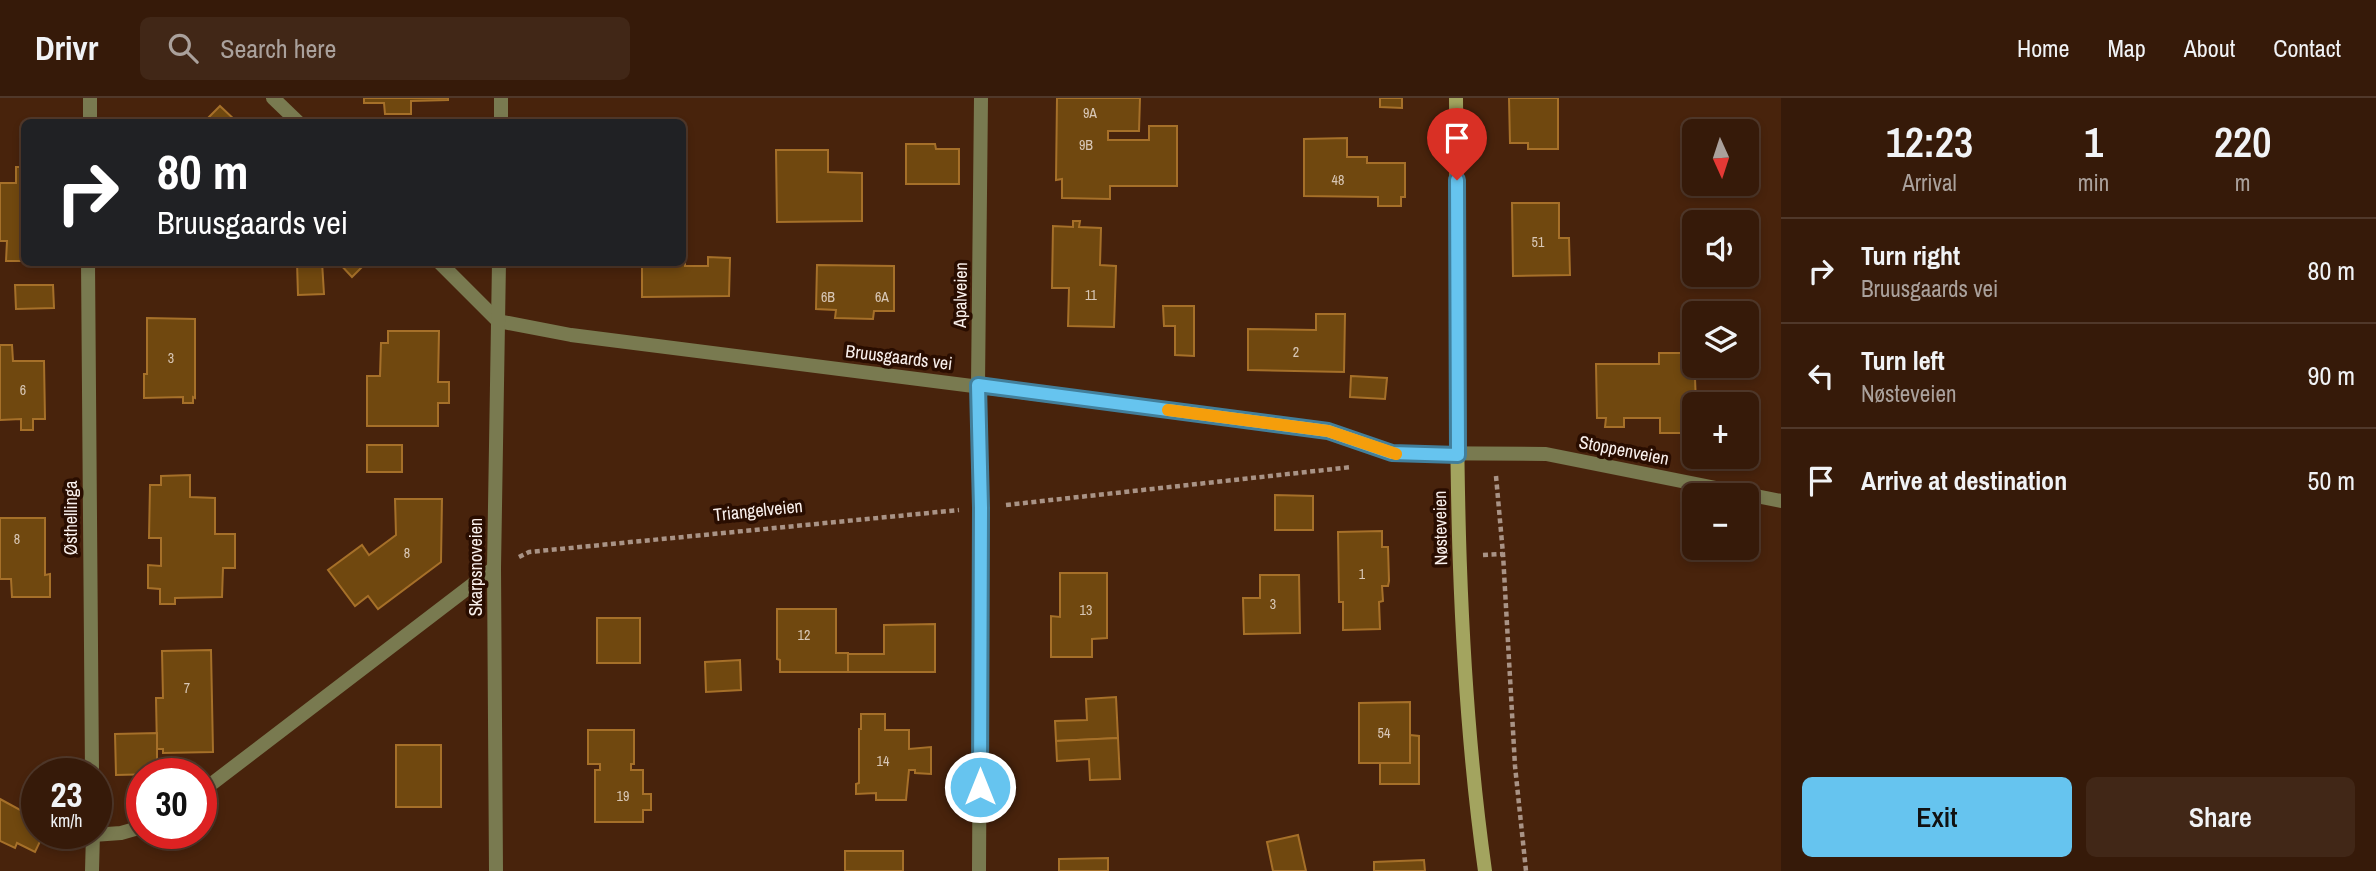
<!DOCTYPE html>
<meta charset="utf-8">
<style>
:root{--surface:#361a09;--page:#412717;--text:#f1f3f6;--muted:#aaa19c;--line:#50382a;--accent:#66c4ef}
body{margin:0;font-family:"Archivo Narrow",sans-serif;background:var(--page);color:var(--text);height:100vh;display:flex;flex-direction:column;font-size:26px;white-space:nowrap}
*{box-sizing:border-box;margin:0}
p{font-size:23px;color:var(--muted)}
.icon{flex:none;width:38px;height:38px;fill:none;stroke:currentColor;stroke-width:2;stroke-linecap:round;stroke-linejoin:round}
.map{position:relative;flex:1;overflow:hidden}
.sheet{display:flex;flex-direction:column;background:var(--surface);width:595px}
.sheet>*{flex:none}
.top-card{position:absolute;left:21px;top:21px;width:665px;height:147px;border-radius:10px;box-shadow:0 4px 10px #0003,0 0 0 2px var(--line);background:#202124;color:#fff;overflow:hidden}
.needle{width:46px;rotate:177deg}
.tools{position:absolute;left:1682px;top:21px;display:grid;gap:14px}
.tools a{display:grid;place-items:center;width:77px;height:77px;border-radius:10px;background:var(--surface);box-shadow:0 4px 10px #0003,0 0 0 2px var(--line);font-size:35px}
.speed{position:absolute;left:21px;top:660px;display:flex;gap:14px;font-size:35px;font-weight:700;text-align:center}
.speed>*{display:grid;place-content:center;width:91px;height:91px;border-radius:50%;background:var(--surface);box-shadow:0 4px 10px #0003,0 0 0 2px var(--line);line-height:1}
.speed small{font-size:18px;font-weight:400}
.speed .limit{border:10px solid #d22;background:#fff;color:#111}
.pin{position:absolute;display:grid;place-items:center;width:60px;height:60px;color:#fff;margin:-72px -30px;border-radius:50% 50% 50% 0;rotate:-45deg;box-shadow:0 0 7px #0007}
.pin .icon{rotate:45deg}
.me{position:absolute;width:77px;margin:-38px;rotate:0deg;stroke-linejoin:round;filter:drop-shadow(0 0 5px #0008)}
.turn{display:flex;align-items:center;gap:24px;height:147px;padding:0 21px;font-size:32px}
.turn .icon{width:91px;height:91px;stroke-width:2.5}
.turn b{display:block;font-size:49px;line-height:60px}
.eta{display:flex;justify-content:space-evenly;align-items:center;height:119px;text-align:center}
.eta b{font-size:42px;font-weight:600;line-height:49px}
.button{display:flex;gap:14px;margin-top:auto;padding:14px 21px}
.button a{flex:1;height:80px;border-radius:10px;background:var(--accent);color:#111;font-size:28px;font-weight:600;line-height:80px;text-align:center}
.button a+a{background:var(--page);color:var(--text)}
ul{padding:0;list-style:none}
li{display:flex;align-items:center;gap:21px;height:105px;padding:0 21px;border-top:2px solid var(--line)}
li div{flex:1}
li b{display:block;font-size:26px}
li em{font-style:normal}
header{display:flex;align-items:center;gap:42px;box-sizing:border-box;height:98px;padding:0 35px;background:var(--surface);border-bottom:2px solid var(--line)}
header strong{font-size:33px}
nav{display:flex;gap:38px;margin-inline-start:auto;font-size:24px}
.search{width:490px;height:63px;background:var(--page);display:flex;align-items:center;gap:18px;box-sizing:border-box;padding:0 24px;border-radius:10px;color:var(--muted);font-size:26px}
main{display:flex;flex:1;min-height:0}
.map>svg:first-child{display:block}
.building{fill:#70480f;stroke:#a67029;stroke-width:2}
.lines{fill:none;stroke-linecap:round;stroke-linejoin:round}
.path{stroke:#a99386;stroke-width:4.5;stroke-dasharray:5 3.5;stroke-linecap:butt}
.street{stroke:#797a50;stroke-width:14}
.secondary{stroke:#a3a45f;stroke-width:14}
.route-casing{stroke:#427f9b;stroke-width:18}
.route{stroke:#66c4ef;stroke-width:12}
.slow{stroke:#f59e0b;stroke-width:12}
.labels{text-anchor:middle;dominant-baseline:central;stroke-width:7;stroke-linejoin:round;paint-order:stroke}
.number-label{font-size:14px;fill:#d8c7b6}
.street-label{font-size:18px;fill:#faf1ed;stroke:#290d00}
</style>
<header>
<strong>Drivr</strong>
<div class="search"><svg class="icon" aria-label="search" viewBox="0 0 24 24"><circle cx="10" cy="10" r="6"/><path d="M15 15l6 6"/></svg>Search here</div>
<nav><a>Home</a><a>Map</a><a>About</a><a>Contact</a></nav>
</header>
<main>
<div class="map">
<svg width="1781" height="773" viewBox="0 0 1781 773">
<rect width="100%" height="100%" fill="#48230c"/>
<g class="building">
<polygon points="364,0 448,0 448,2 411,3 411,16 385,16 384,5 364,5"/>
<polygon points="1057,0 1140,0 1139,33 1108,33 1108,42 1149,42 1149,28 1177,28 1177,88 1110,88 1110,101 1062,100 1062,81 1056,82"/>
<polygon points="1380,0 1402,0 1402,10 1380,9"/>
<polygon points="1509,0 1558,0 1558,51 1528,51 1528,45 1510,45"/>
<polygon points="220,8 237,24 204,24"/>
<polygon points="1347,40 1347,59 1367,59 1367,65 1405,65 1405,99 1401,99 1401,108 1378,108 1378,99 1304,98 1304,41"/>
<polygon points="906,46 935,46 936,51 959,51 959,86 906,86"/>
<polygon points="776,52 828,52 828,74 862,75 862,123 777,124"/>
<polygon points="16,69 24,69 24,163 6,163 7,143 0,143 0,85 16,85"/>
<polygon points="1512,105 1559,105 1559,140 1569,140 1570,177 1513,178"/>
<polygon points="1073,123 1080,123 1079,129 1101,130 1100,167 1116,168 1114,229 1068,228 1069,190 1052,190 1053,128 1073,129"/>
<polygon points="682,127 685,127 685,168 708,168 708,159 730,160 729,198 642,199 642,164 682,164"/>
<polygon points="297,164 322,164 324,196 298,197"/>
<polygon points="338,164 367,164 352,179"/>
<polygon points="817,167 894,168 894,213 874,213 873,221 835,220 836,212 816,211"/>
<polygon points="15,187 53,187 54,210 16,211"/>
<polygon points="1163,208 1194,208 1194,258 1175,257 1175,228 1164,228"/>
<polygon points="1316,216 1345,216 1344,274 1248,272 1248,231 1316,232"/>
<polygon points="147,220 195,221 195,300 193,299 193,305 183,305 183,299 144,300 144,276 147,276"/>
<polygon points="388,233 439,233 438,284 449,284 449,305 438,305 438,328 367,328 367,278 380,278 381,245 388,245"/>
<polygon points="0,247 12,247 13,263 44,263 45,321 33,321 33,332 21,332 21,321 0,322"/>
<polygon points="1659,255 1694,255 1696,306 1694,306 1694,335 1660,335 1660,320 1624,320 1624,329 1605,329 1606,320 1597,320 1596,266 1659,266"/>
<polygon points="1351,278 1387,280 1385,301 1350,299"/>
<rect x="367" y="347" width="35" height="27"/>
<polygon points="190,377 190,399 215,400 215,436 235,436 235,470 223,470 222,499 175,500 175,506 160,506 160,491 148,490 148,467 161,468 161,440 149,440 150,387 161,387 161,378"/>
<polygon points="1275,397 1313,398 1313,432 1275,432"/>
<polygon points="395,401 442,401 441,464 378,511 368,498 355,508 328,472 362,447 369,457 396,437"/>
<polygon points="0,420 45,420 45,477 50,476 50,499 12,499 11,481 0,481"/>
<polygon points="1382,433 1382,449 1388,449 1389,483 1388,488 1382,488 1383,503 1379,504 1380,531 1343,532 1343,504 1339,504 1338,434"/>
<polygon points="1060,475 1107,475 1107,540 1092,541 1092,559 1051,559 1051,518 1060,519"/>
<polygon points="1260,477 1299,477 1300,535 1244,536 1243,500 1260,500"/>
<polygon points="777,511 836,511 836,555 848,555 848,574 780,574 780,562 777,561"/>
<rect x="597" y="520" width="43" height="45"/>
<polygon points="935,526 935,574 848,574 848,556 884,556 884,527"/>
<polygon points="211,552 213,654 163,655 163,651 157,651 156,600 163,600 162,553"/>
<polygon points="740,562 741,592 706,594 705,564"/>
<polygon points="1116,599 1118,640 1056,643 1055,623 1087,622 1086,601"/>
<polygon points="1410,604 1410,665 1359,665 1359,605"/>
<polygon points="861,616 885,616 885,632 909,632 909,651 931,649 931,676 915,675 915,672 909,672 906,702 876,702 876,695 856,696 856,686 859,685 859,631 861,631"/>
<polygon points="588,632 634,632 634,666 631,666 631,672 643,672 643,696 651,696 651,712 643,712 643,724 595,724 595,672 600,672 600,666 588,666"/>
<polygon points="157,635 157,676 116,677 115,636"/>
<polygon points="1410,637 1419,638 1419,686 1380,686 1380,665 1410,665"/>
<polygon points="1118,640 1120,681 1090,682 1089,661 1057,663 1056,643"/>
<rect x="396" y="647" width="45" height="62"/>
<polygon points="0,701 37,721 37,735 44,735 35,754 17,745 15,750 0,743"/>
<polygon points="1298,737 1306,773 1273,773 1267,744"/>
<rect x="845" y="753" width="58" height="20"/>
<polygon points="1108,760 1108,773 1059,773 1059,761"/>
<polygon points="1424,762 1425,773 1374,773 1374,764"/>
</g>
<g class="lines">
<g class="path">
<polyline points="1496,378 1503,456 1515,668 1526,773"/>
<polyline points="1006,407 1352,369"/>
<polyline points="1483,457 1503,456"/>
<polyline points="519,459 529,454 959,412"/>
</g>
<g class="street">
<polyline points="273,0 298,24"/>
<polyline points="90,24 90,0"/>
<polyline points="501,24 501,0"/>
<polyline points="88,164 92,676"/>
<polyline points="439,164 498,223 571,237 1328,333 1392,355 1546,356 1781,403"/>
<polyline points="201,694 494,470"/>
<polyline points="93,737 121,735 142,729"/>
<polyline points="92,773 93,735"/>
<polyline points="496,773 494,470 499,164"/>
<polyline points="979,773 981,410 978,287 981,0"/>
</g>
<path class="secondary" d="M1456 0C1458 257 1449 518 1485 773"/>
</g>
<g class="lines">
<g class="route-casing">
<polyline id="route" points="980,689 981,410 978,287 1328,333 1392,355 1458,357 1457,82"/>
</g>
<use href="#route" class="route"/>
<polyline class="slow" points="1168,312 1328,333 1396,356"/>
</g>
<g class="labels">
<g class="number-label">
<text x="1090" y="15">9A</text>
<text x="1086" y="47">9B</text>
<text x="1338" y="82">48</text>
<text x="1538" y="144">51</text>
<text x="1091" y="197">11</text>
<text x="828" y="199">6B</text>
<text x="882" y="199">6A</text>
<text x="1296" y="254">2</text>
<text x="171" y="260">3</text>
<text x="23" y="292">6</text>
<text x="17" y="441">8</text>
<text x="407" y="455">8</text>
<text x="1362" y="476">1</text>
<text x="1273" y="506">3</text>
<text x="1086" y="512">13</text>
<text x="804" y="537">12</text>
<text x="187" y="590">7</text>
<text x="1384" y="635">54</text>
<text x="883" y="663">14</text>
<text x="623" y="698">19</text>
</g>
<g class="street-label">
<text transform="translate(960 197) rotate(-89)">Apalveien</text>
<text transform="translate(899 259) rotate(7)">Bruusgaards vei</text>
<text transform="translate(1624 352) rotate(11)">Stoppenveien</text>
<text transform="translate(758 412) rotate(-6)">Triangelveien</text>
<text transform="translate(70 420) rotate(-90)">Østhellinga</text>
<text transform="translate(1440 430) rotate(-91)">Nøsteveien</text>
<text transform="translate(475 469) rotate(-90)">Skarpsnoveien</text>
</g>
</g>
</svg>
<div class="tools">
<a><svg class="needle" viewBox="-14 -14 28 28"><path d="M0-13l5 13h-10z" fill="#e53935"/><path d="M0 13l5-13h-10z" fill="#aaa19c"/></svg></a>
<a><svg class="icon" aria-label="sound" viewBox="0 0 24 24"><path d="M4 9h4l5-4v14l-5-4H4zM17 9q2 3 0 6"/></svg></a>
<a><svg class="icon" aria-label="layers" viewBox="0 0 24 24"><path d="M12 4l9 5-9 5-9-5zM3 14l9 5 9-5"/></svg></a>
<a>+</a>
<a>−</a>
</div>
<div class="speed"><div>23<small>km/h</small></div><div class="limit">30</div></div>
<div class="pin" style="left:1457px;top:82px;background:#d93025"><svg class="icon" aria-label="arrive" viewBox="0 0 24 24"><path d="M6 21V4h12l-3 4 3 4H6"/></svg></div>
<svg class="me" style="left:980px;top:689px" viewBox="-20 -20 40 40"><circle r="17" fill="#66c4ef" stroke="#fff" stroke-width="3"/><path d="M0-11L8 9 0 5-8 9z" fill="#fff"/></svg>
<div class="top-card">
<div class="turn"><svg class="icon" aria-label="right" viewBox="0 0 24 24"><path d="M7 20v-9h11M14 6l5 5-5 5"/></svg><div><b>80 m</b>Bruusgaards vei</div></div>
</div>
</div>
<section class="sheet">
<div class="eta">
<div><b>12:23</b><p>Arrival</p></div>
<div><b>1</b><p>min</p></div>
<div><b>220</b><p>m</p></div>
</div>
<ul>
<li><svg class="icon" aria-label="right" viewBox="0 0 24 24"><path d="M7 20v-9h11M14 6l5 5-5 5"/></svg><div><b>Turn right</b><p>Bruusgaards vei</p></div><em>80 m</em></li>
<li><svg class="icon" aria-label="left" viewBox="0 0 24 24"><path d="M17 20v-9H6M10 6l-5 5 5 5"/></svg><div><b>Turn left</b><p>Nøsteveien</p></div><em>90 m</em></li>
<li><svg class="icon" aria-label="arrive" viewBox="0 0 24 24"><path d="M6 21V4h12l-3 4 3 4H6"/></svg><div><b>Arrive at destination</b></div><em>50 m</em></li>
</ul>
<div class="button"><a>Exit</a><a>Share</a></div>
</section>
</main>
